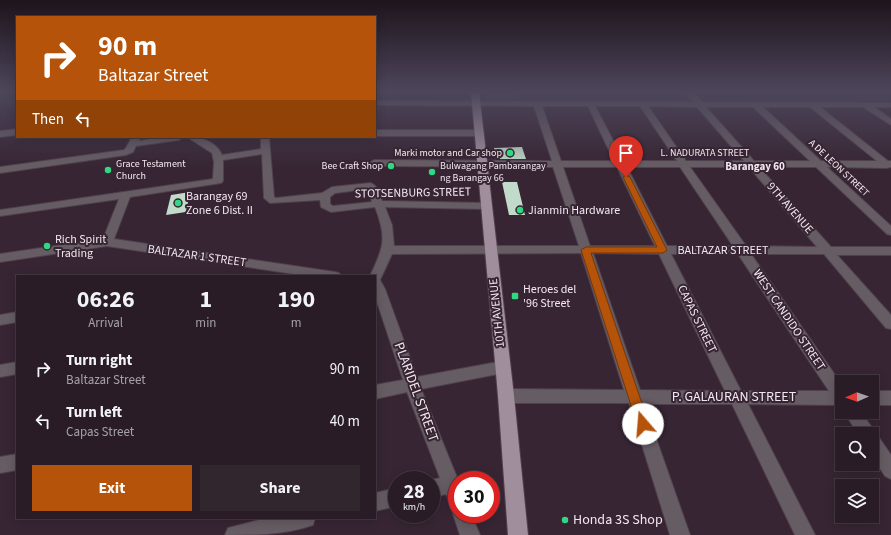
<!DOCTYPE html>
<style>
:root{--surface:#291c26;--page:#31252e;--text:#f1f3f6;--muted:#a5a1a7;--line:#453a43;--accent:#b45309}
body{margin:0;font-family:"Source Sans 3",sans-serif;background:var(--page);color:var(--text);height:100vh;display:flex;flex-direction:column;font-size:15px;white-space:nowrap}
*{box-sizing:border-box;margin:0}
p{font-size:13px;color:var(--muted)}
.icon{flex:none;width:22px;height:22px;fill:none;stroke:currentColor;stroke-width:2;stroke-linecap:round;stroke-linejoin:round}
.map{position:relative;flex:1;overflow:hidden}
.sheet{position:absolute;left:16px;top:275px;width:360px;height:244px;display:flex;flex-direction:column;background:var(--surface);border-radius:0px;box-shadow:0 2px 10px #0003,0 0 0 1px var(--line)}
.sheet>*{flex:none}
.top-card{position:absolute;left:16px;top:16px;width:360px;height:122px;border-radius:0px;box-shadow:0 2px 10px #0003,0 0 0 1px var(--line);background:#b45309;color:#fff;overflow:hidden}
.needle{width:26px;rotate:268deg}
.buttons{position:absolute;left:835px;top:375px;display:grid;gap:8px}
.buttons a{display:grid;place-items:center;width:44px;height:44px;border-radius:0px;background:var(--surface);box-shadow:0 2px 10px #0003,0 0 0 1px var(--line);font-size:20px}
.speed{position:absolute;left:388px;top:471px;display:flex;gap:8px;font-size:20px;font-weight:700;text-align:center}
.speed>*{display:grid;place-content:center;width:52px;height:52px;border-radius:50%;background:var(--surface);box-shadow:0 2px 10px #0003,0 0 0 1px var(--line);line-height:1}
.speed small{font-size:10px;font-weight:400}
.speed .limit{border:6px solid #d22;background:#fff;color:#111}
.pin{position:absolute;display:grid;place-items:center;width:34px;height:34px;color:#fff;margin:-41px -17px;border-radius:50% 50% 50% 0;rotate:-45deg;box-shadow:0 0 4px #0007}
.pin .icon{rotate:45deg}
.me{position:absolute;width:44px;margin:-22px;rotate:342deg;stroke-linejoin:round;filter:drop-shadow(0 0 3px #0008)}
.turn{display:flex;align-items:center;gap:14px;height:84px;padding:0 16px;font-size:18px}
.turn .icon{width:52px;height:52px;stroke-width:2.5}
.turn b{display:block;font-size:28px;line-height:34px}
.then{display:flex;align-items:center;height:38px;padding:0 16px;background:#0003;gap:8px;font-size:15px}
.eta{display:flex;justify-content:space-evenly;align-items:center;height:68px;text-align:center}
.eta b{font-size:24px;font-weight:700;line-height:28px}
.button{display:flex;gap:8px;margin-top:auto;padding:8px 16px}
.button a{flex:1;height:46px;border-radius:0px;background:var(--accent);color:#fff;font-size:16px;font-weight:700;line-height:46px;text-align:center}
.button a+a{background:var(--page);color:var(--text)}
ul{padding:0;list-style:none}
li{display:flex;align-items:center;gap:12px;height:52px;padding:0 16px}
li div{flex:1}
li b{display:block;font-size:15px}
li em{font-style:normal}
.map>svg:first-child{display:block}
.built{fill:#463041}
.building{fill:#c2dac9}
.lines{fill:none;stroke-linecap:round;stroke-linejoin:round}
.minor-casing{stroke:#51404d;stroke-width:2}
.major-casing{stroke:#51404d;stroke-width:2}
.minor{fill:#665d64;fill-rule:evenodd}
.major{fill:#a08e9c;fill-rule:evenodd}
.route{fill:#b45309;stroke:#753606}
.poi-dot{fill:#30d883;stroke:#372533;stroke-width:1.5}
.labels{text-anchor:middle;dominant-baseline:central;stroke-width:4;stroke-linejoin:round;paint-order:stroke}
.far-poi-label{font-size:10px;fill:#f2e7ef;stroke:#372533;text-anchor:end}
.far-street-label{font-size:10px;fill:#f2e7ef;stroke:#372533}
.far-neighbourhood-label{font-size:11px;font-weight:bold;fill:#f2e7ef;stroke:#372533}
.street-label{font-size:12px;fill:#f2e7ef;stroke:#372533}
.poi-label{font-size:12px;fill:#f2e7ef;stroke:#372533;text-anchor:start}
.near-street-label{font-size:14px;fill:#f2e7ef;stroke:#372533}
.near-poi-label{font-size:14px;fill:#f2e7ef;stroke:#372533;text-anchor:start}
</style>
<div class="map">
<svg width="891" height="535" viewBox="0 0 891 535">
<rect width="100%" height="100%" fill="#372533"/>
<polygon class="built" points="485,92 516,92 518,100 486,101"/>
<g class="building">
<polygon points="522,147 526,159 496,159 494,148"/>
<polygon points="502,182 517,182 525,215 509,215"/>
<polygon points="190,192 186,212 166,215 171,195"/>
</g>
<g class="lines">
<g class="minor-casing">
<g id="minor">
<path d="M685 92H693L702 102 891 103V107H874L891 119V125L863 107H820L888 161H891V167L887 168 827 167 891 226V235L887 234 816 167H759L831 247H891V255H837L891 315V329L886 328 824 254H751L842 385V405L748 404 815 535H795L732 404H644L690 535H670L629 403H506L501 401 498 396 501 391 506 389 624 390 581 253 392 254 380 280 385 289 417 377 503 361 508 363 510 367 508 371 503 373 421 389 458 480 457 514H471L480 535H460L453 514 455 508 451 506 446 494 431 498V480L440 478 407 392 375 399V385L403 380 375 296V276H370C384 247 387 238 375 207L331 212 321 207 320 200 270 203 264 198 262 154 223 160V181L221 183 130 197 114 239 335 272 339 273 341 276H307L107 246 0 262V254L103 239 119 199 0 216V210L213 179 214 162 212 153 187 137C200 137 216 141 222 155L261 149V137H269L274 197 276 198 322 193 332 187 370 183C378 185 379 194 382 201L486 203 491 206 486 209 385 207 392 225 394 246H579L553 167 374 166 369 163 374 160 552 161 534 106 375 105V101L694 102ZM542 106H588L614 161H561ZM595 106H640L677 161H624ZM648 106 697 107 744 161H686ZM706 107H753L810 161H754ZM763 107H810L877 161H821ZM563 167H617L655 246H590ZM627 167H680L733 246H667ZM690 167H749L817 247 746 246ZM368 189 372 202 333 206 330 204V197L335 193ZM593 253 659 254 725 391 640 390ZM671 254H738L829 391H741Z"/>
<polygon points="17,129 17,135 0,137 0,131"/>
<polygon points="375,130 478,130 482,133 478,136 375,136"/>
<polygon points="132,137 140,137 139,141 162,137 183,137 179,140 136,146 133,152 126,155 0,173 0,167 124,150 126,148"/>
<polygon points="17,312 17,322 0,325 0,315"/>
<polygon points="17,362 17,374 0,377 0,365"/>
<rect x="872" y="391" width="19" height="14"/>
<polygon points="844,412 861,412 873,429 875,435 878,436 891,455 891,479 885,476 872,456 872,434 858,434"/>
<polygon points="17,454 17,470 0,473 0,457"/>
<polygon points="397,488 397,506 375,511 375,493"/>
<path d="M267 518H315L313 525C284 535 255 535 225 535L228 528Z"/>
</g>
</g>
<g class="major-casing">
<polygon id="major" points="471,92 479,92 514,396 528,535 508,535 498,396"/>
</g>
<use href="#minor" class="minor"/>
<use href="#major" class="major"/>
</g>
<linearGradient id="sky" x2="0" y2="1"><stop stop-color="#1e141c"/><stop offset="0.55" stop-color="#4d465b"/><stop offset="1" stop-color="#4d465b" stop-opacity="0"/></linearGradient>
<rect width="891" height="167" fill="url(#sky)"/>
<polygon class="route" points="626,175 630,177 667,250 663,253 591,253 649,424 648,428 643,430 639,428 637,424 581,250 586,247 657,247 623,177"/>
<g class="poi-dot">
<circle cx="510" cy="153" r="4"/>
<circle cx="391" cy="166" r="4"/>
<circle cx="108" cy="170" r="4"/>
<circle cx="432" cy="172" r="4"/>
<circle cx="178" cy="203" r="4"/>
<circle cx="520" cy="210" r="4"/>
<circle cx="47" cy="246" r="4"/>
<rect x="511" y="292" width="8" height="8" rx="2"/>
<circle cx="565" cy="520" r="4"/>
</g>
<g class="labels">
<g class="far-poi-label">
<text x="502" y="153">Marki motor and Car shop</text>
<text x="116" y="164" text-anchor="start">Grace Testament<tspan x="116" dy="12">Church</tspan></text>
<text x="383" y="166">Bee Craft Shop</text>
<text x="440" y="166" text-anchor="start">Bulwagang Pambarangay<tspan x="440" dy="12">ng Barangay 66</tspan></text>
</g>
<g class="far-street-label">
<text x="705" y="153">L. NADURATA STREET</text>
<text transform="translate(839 168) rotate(43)">A DE LEON STREET</text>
</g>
<g class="far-neighbourhood-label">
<text x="755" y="166">Barangay 60</text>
</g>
<g class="street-label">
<text transform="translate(413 193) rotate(-1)">STOTSENBURG STREET</text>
<text transform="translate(790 208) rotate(49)">9TH AVENUE</text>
<text x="723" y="250">BALTAZAR STREET</text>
<text transform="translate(197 256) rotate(8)">BALTAZAR 1 STREET</text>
<text transform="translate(497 313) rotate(-96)">10TH AVENUE</text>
<text transform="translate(697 319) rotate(64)">CAPAS STREET</text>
<text transform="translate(789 320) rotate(56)">WEST CANDIDO STREET</text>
</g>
<g class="poi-label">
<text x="186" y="196">Barangay 69<tspan x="186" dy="14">Zone 6 Dist. II</tspan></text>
<text x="528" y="210">Jianmin Hardware</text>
<text x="55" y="239">Rich Spirit<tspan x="55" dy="14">Trading</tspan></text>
<text x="523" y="289">Heroes del<tspan x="523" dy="14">'96 Street</tspan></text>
</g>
<g class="near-street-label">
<text transform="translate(416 392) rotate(70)">PLARIDEL STREET</text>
<text x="734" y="397">P. GALAURAN STREET</text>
</g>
<g class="near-poi-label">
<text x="573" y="520">Honda 3S Shop</text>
</g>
</g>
</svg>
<div class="buttons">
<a><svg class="needle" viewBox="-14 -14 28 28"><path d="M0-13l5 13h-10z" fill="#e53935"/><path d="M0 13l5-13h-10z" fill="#a5a1a7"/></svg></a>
<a><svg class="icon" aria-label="search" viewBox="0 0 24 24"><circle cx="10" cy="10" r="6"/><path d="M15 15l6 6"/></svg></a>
<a><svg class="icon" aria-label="layers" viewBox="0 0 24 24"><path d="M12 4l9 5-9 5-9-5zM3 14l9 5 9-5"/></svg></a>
</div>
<div class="speed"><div>28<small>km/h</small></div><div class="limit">30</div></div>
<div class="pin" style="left:626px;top:177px;background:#d93025"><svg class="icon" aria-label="arrive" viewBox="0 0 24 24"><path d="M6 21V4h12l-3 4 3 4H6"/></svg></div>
<svg class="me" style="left:643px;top:424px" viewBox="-20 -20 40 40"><circle r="19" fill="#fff"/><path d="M0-13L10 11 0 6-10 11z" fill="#b45309"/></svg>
<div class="top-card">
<div class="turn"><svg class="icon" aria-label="right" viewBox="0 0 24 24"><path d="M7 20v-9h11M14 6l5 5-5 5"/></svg><div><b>90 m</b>Baltazar Street</div></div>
<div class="then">Then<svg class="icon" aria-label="left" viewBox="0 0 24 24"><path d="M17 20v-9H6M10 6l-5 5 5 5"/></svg></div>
</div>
<section class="sheet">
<div class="eta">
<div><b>06:26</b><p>Arrival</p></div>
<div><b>1</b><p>min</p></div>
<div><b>190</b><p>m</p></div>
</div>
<ul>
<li><svg class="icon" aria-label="right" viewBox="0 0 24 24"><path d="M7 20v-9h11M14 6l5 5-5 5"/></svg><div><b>Turn right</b><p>Baltazar Street</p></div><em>90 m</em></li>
<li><svg class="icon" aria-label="left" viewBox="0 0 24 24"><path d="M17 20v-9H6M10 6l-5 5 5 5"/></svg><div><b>Turn left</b><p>Capas Street</p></div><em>40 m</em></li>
</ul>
<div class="button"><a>Exit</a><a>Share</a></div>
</section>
</div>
